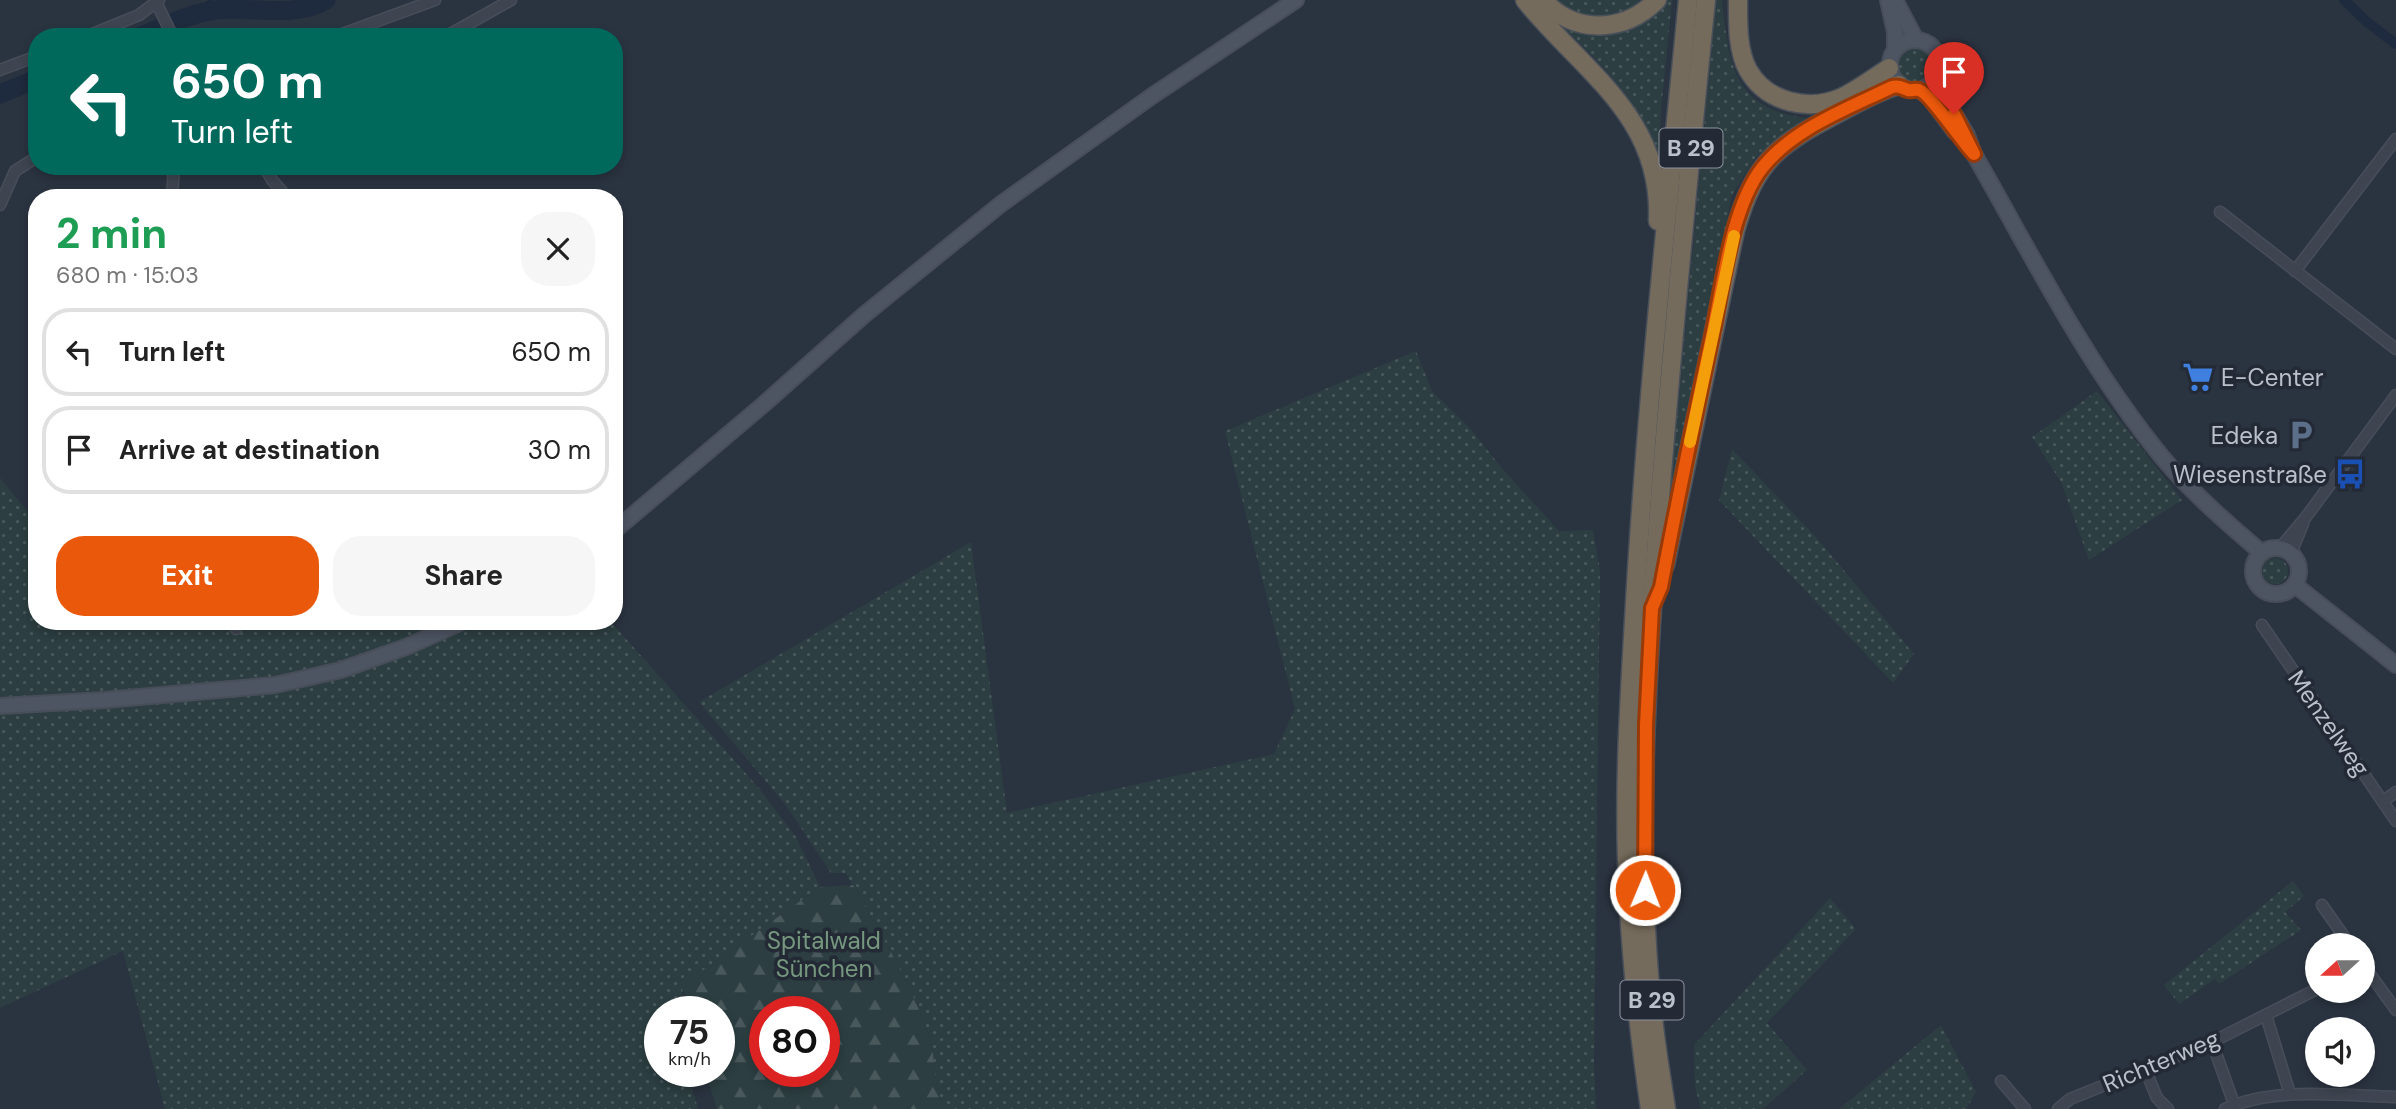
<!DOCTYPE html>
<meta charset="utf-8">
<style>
:root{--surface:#fff;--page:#f6f6f6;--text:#222;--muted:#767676;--line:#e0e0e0;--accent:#ea580c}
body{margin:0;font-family:"DM Sans",sans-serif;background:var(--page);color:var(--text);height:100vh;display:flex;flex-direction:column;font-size:26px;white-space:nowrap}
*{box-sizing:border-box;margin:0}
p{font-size:23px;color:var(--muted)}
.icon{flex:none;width:38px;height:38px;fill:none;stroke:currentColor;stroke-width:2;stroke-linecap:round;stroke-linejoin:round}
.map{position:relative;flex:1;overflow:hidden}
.panel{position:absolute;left:28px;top:189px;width:595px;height:441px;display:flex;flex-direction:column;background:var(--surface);border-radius:28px;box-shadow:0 4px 10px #0003}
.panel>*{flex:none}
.hud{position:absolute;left:28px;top:28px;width:595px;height:147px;border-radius:28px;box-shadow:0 4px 10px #0003;background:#00695c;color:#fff;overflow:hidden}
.needle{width:46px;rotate:249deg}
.fabs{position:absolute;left:2305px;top:933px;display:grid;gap:14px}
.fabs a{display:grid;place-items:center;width:70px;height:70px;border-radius:50%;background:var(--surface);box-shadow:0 4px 10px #0003;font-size:35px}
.speed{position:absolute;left:644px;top:996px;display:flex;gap:14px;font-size:35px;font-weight:700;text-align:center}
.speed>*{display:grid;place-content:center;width:91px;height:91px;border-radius:50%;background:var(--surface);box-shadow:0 4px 10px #0003;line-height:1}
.speed small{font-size:18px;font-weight:400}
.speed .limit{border:10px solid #d22;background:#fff;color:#111}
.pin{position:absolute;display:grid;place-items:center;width:60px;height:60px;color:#fff;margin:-72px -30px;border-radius:50% 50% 50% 0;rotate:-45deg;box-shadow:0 0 7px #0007}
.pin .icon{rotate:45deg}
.me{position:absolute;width:77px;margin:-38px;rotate:1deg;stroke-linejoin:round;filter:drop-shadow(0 0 5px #0008)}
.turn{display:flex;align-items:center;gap:24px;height:147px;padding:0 28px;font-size:32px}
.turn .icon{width:91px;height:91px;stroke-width:2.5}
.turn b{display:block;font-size:49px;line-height:60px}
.round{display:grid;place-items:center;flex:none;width:74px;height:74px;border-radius:28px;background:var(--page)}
.headline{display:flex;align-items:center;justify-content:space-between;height:119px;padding:0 28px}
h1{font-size:42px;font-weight:700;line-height:52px;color:#1e9e55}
.button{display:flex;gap:14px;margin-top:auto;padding:14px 28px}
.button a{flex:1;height:80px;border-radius:28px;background:var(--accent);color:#fff;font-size:28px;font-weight:700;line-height:80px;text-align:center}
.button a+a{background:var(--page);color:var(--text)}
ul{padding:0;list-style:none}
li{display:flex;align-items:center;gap:21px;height:88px;margin:0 14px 10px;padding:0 14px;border:4px solid var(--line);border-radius:28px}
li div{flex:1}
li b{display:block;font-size:26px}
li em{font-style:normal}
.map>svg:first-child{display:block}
.grass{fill:url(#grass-dots)}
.forest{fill:url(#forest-firs);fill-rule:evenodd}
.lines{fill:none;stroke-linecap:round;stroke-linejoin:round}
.stream{stroke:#1e2a3d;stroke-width:3.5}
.canal{stroke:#1e2a3d;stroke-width:10}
.river{stroke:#1e2a3d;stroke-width:19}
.street-casing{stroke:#484e59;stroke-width:13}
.secondary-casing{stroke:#484e59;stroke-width:18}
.highway-casing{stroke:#49505a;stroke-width:21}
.street{stroke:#3e4550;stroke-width:10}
.secondary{stroke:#4d5462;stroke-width:14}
.highway{stroke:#756b5c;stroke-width:18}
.route-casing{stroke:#983908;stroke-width:18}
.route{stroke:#ea580c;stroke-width:12}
.slow{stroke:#f59e0b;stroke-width:12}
.labels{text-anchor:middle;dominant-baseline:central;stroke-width:7;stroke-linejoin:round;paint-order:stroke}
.shield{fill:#232a35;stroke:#8d939d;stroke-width:2}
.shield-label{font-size:23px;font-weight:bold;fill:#bbc0ca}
.poi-label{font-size:24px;fill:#bbc0ca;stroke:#232a35;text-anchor:end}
.street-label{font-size:24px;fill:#bbc0ca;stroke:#232a35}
.park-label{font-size:24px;fill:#75987e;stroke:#232a35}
</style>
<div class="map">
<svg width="2396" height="1109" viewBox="0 0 2396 1109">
<defs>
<pattern id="grass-dots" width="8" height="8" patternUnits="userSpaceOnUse" patternTransform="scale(1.75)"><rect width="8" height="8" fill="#2c3e41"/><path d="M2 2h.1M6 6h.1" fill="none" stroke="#49585b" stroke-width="1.8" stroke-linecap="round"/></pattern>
<pattern id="forest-firs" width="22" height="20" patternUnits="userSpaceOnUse" patternTransform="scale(1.75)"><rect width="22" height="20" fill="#2c3e41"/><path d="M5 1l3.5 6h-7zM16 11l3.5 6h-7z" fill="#49585b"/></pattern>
</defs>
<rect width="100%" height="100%" fill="#2a3340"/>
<g class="grass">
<polygon points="1553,0 1648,0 1622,16 1580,18"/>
<path d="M1664 0H1672L1661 109 1658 175C1652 156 1647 135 1639 118 1618 76 1578 41 1544 11L1596 31Z"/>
<path d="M1716 0H1722C1729 62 1732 109 1806 118L1756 157 1732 195 1669 505Z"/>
<circle cx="1916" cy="65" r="19"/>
<path d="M1416 351 1432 391 1469 427 1500 466 1559 531 1593 530 1600 570 1594 1061 1596 1109H945C932 1087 937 1059 929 1035 910 982 881 934 853 885L845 873H831L785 804 699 702 971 542 1007 813 1274 754 1295 709 1225 431Z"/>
<polygon points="2097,391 2182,500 2089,560 2061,482 2032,437"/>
<polygon points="1732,449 1815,536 1914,654 1893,683 1719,500"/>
<polygon points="0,478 37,523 37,621 610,621 758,787 796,837 820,887 683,985 681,1011 660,1012 660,1071 687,1071 698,1109 165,1109 123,951 0,1008"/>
<circle cx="2275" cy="571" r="13"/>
<polygon points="2293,881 2304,896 2285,912 2301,930 2219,984 2215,979 2179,1004 2164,985"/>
<polygon points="1830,898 1856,929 1767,1023 1807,1070 1763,1109 1701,1109 1695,1087 1694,1045"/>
<polygon points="1941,1025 1976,1092 1966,1109 1839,1109"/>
</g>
<path class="forest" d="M853 885C881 934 910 982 929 1035 937 1059 932 1087 945 1109H717L705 1071H719V1012L689 1011 682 985 820 887ZM765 1012H824V1071H765Z"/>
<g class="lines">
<polyline class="stream" points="193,15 211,0"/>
<polyline class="canal" points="2344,0 2367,22 2396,44"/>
<g class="river">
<path d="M139 37C165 26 190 13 217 10 251 6 295 19 326 0"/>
<polyline points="0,94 37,79"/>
</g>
<g class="street-casing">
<g id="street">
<polyline points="155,0 173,37"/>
<polyline points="85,37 139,15 159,0"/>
<polyline points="334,37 435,0"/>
<polyline points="445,37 511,0"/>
<polyline points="0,70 37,56"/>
<polyline points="264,166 272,180 288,198"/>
<polyline points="172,198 174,166"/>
<polyline points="0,205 15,171 37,157"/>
<polyline points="2220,212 2396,349"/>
<polyline points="2295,271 2396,139"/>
<polyline points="2280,548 2306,517 2396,395"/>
<polyline points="2291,553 2303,524"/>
<polyline points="232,621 236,629"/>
<polyline points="2262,625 2396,821"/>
<polyline points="2383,801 2396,792"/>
<polyline points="2322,905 2350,945"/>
<polyline points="2362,963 2396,1010"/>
<polyline points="2266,1015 2290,1094"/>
<polyline points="2212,1042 2234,1104"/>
<polyline points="2145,1069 2157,1098 2168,1109"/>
<polyline points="2001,1081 2025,1109"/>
<polyline points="2058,1109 2070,1099 2212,1042 2317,989"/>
<path d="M2225 1109C2274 1086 2342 1096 2396 1097"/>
</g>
</g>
<g class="secondary-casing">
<g id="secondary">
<polyline points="1888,0 1895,32 1895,48"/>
<polyline points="1895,0 1916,40"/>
<circle cx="1915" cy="65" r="25"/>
<path d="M1934 81 1967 135 1974 154C2033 257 2086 364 2162 457 2191 492 2227 523 2262 553"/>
<polyline points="1919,90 1929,97 1955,132"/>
<polyline points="614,531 764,404 864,315 1001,204 1152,96 1296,0"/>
<circle cx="2276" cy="571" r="23"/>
<polyline points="2295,585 2396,665"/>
<polyline points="0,706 105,700 275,685 341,670 406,647 464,621"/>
</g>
</g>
<g class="highway-casing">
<g id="highway">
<path d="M1525 0C1582 71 1663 116 1658 221"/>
<path d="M1543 0C1575 35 1624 33 1657 0"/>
<path d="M1738 0C1738 21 1737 50 1748 70 1767 103 1809 112 1843 97 1859 89 1874 78 1889 68"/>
<path d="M1665 565 1735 231C1756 158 1779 144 1844 110 1861 101 1880 90 1899 85"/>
<path d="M1650 1109C1638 1026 1629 943 1627 859 1624 767 1631 676 1636 585 1648 389 1669 195 1688 0"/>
<path d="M1666 1109C1662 1081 1657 1054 1654 1026 1633 845 1648 655 1662 473 1675 315 1690 158 1706 0"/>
</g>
</g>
<use href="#street" class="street"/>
<use href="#secondary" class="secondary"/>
<use href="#highway" class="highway"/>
</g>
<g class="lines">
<g class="route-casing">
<path id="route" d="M1645 890 1646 725 1652 608 1661 587C1677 502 1695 416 1713 331 1723 282 1732 207 1762 168 1794 128 1847 109 1892 87 1900 85 1901 88 1908 90 1911 91 1915 89 1919 90 1930 93 1962 142 1974 154L1954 114"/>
</g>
<use href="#route" class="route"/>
<polyline class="slow" points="1690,442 1734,236"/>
</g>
<defs>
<g id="supermarket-bare" transform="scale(2.415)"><path d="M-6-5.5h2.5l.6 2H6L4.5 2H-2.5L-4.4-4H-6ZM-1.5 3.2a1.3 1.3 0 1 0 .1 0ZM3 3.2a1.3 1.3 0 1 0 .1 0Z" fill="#3f7fe0" stroke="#232a35" stroke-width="2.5" paint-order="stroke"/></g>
<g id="parking-bare" transform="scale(2.415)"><path d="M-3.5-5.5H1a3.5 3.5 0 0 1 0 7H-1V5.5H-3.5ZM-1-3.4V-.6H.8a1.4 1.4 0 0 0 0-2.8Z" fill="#5c6f8a" stroke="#232a35" stroke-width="2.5" paint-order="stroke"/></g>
<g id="bus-bare" transform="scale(2.415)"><path d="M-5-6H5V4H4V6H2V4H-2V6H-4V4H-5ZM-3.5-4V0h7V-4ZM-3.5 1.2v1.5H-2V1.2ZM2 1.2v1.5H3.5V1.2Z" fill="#1a4fb4" stroke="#232a35" stroke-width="2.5" paint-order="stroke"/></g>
</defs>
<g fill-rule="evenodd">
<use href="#supermarket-bare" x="2198" y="377"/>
<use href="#parking-bare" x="2301" y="435"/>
<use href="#bus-bare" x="2350" y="474"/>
</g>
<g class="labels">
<g class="shield">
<rect x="1659.5" y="128.5" width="63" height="39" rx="5"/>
<rect x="1620.5" y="980.5" width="63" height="39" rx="5"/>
</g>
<g class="shield-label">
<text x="1691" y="148">B 29</text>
<text x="1652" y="1000">B 29</text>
</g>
<g class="poi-label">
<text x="2221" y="377" text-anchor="start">E-Center</text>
<text x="2278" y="435">Edeka</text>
<text x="2327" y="474">Wiesenstraße</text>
</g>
<g class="street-label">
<text transform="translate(2329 723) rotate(55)">Menzelweg</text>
<text transform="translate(2161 1061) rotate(-23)">Richterweg</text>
</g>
<g class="park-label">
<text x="824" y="940">Spitalwald<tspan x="824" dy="28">Sünchen</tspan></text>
</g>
</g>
</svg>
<div class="fabs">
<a><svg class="needle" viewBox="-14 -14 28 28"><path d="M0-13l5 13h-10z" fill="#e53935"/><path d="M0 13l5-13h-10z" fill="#767676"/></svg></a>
<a><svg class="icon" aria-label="sound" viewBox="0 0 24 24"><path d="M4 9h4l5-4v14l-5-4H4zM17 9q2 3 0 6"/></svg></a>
</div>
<div class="speed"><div>75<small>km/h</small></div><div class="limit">80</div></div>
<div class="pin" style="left:1954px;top:114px;background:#d93025"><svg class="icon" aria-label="arrive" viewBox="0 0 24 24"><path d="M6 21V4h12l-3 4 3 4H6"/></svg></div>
<svg class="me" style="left:1645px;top:890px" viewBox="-20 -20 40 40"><circle r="17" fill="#ea580c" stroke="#fff" stroke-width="3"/><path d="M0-11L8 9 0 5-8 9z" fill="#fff"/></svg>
<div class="hud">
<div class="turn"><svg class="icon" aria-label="left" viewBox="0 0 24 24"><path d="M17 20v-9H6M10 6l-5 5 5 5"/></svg><div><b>650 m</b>Turn left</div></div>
</div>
<section class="panel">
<div class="headline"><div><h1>2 min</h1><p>680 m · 15:03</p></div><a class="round"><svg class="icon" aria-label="close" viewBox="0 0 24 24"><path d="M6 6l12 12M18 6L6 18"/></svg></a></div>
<ul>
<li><svg class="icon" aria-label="left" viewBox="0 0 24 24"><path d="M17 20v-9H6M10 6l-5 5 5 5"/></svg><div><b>Turn left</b></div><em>650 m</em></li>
<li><svg class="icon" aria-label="arrive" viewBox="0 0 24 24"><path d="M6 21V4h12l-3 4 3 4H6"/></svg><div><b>Arrive at destination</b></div><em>30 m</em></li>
</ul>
<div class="button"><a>Exit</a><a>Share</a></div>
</section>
</div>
